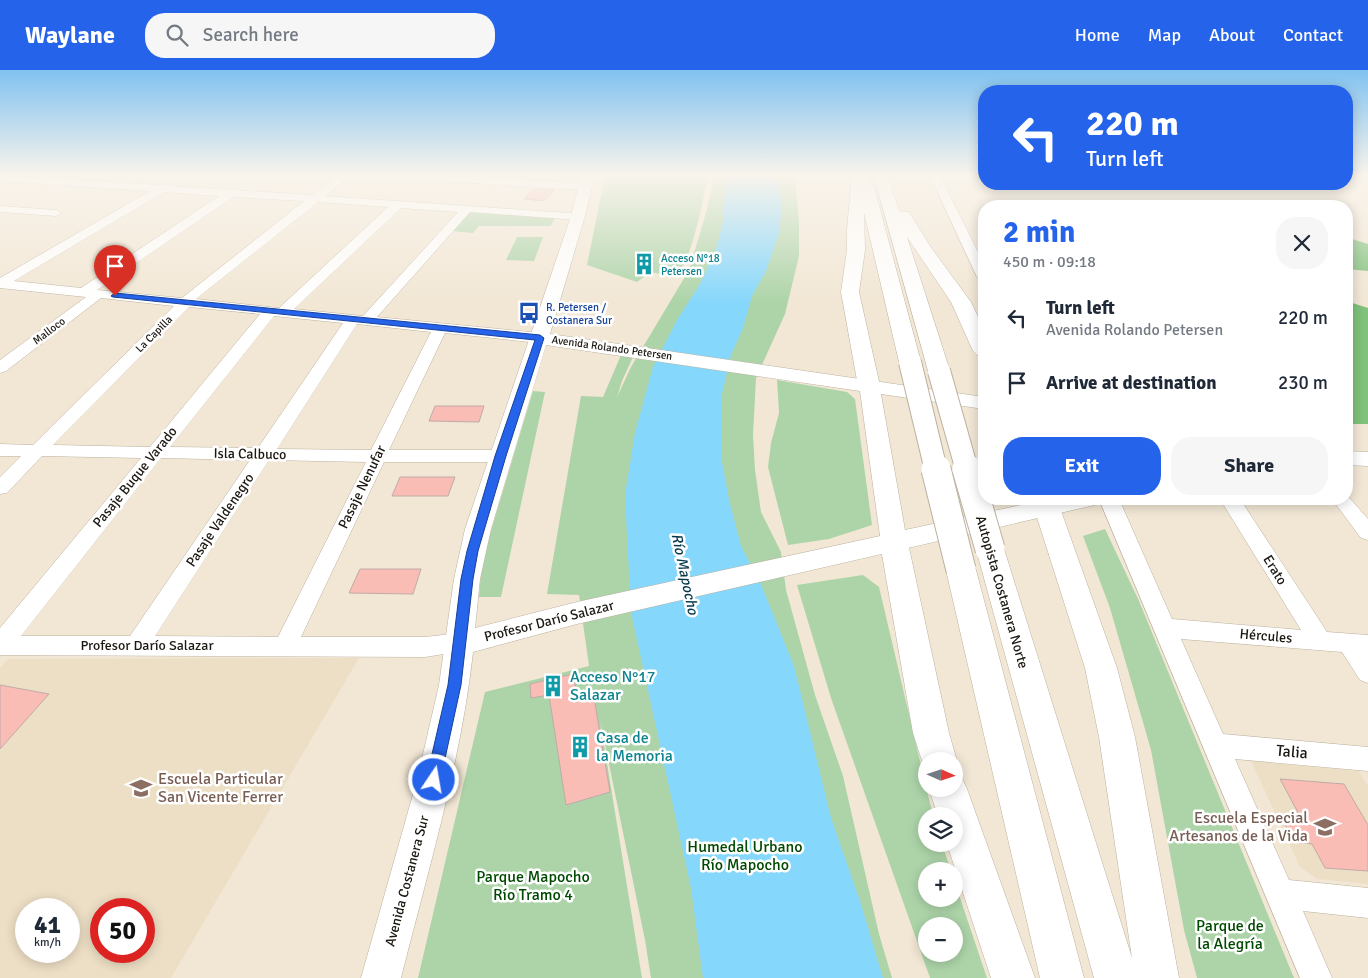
<!DOCTYPE html>
<meta charset="utf-8">
<style>
:root{--surface:#fff;--page:#f6f6f7;--text:#1f2937;--muted:#747a83;--accent:#2563eb}
body{margin:0;font-family:Signika,sans-serif;background:var(--page);color:var(--text);height:100vh;display:flex;flex-direction:column;font-size:19px;white-space:nowrap}
*{box-sizing:border-box;margin:0}
p{font-size:16px;color:var(--muted)}
.icon{flex:none;width:28px;height:28px;fill:none;stroke:currentColor;stroke-width:2;stroke-linecap:round;stroke-linejoin:round}
.map{position:relative;flex:1;overflow:hidden}
.panel{position:absolute;left:978px;top:130px;width:375px;height:305px;display:flex;flex-direction:column;background:var(--surface);border-radius:20px;box-shadow:0 2px 12px #0003}
.panel>*{flex:none}
.guide{position:absolute;left:978px;top:15px;width:375px;height:105px;border-radius:20px;box-shadow:0 2px 12px #0003;background:#2563eb;color:#fff;overflow:hidden}
.needle{width:32px;rotate:93deg}
.buttons{position:absolute;left:918px;top:682px;display:grid;gap:10px}
.buttons a{display:grid;place-items:center;width:45px;height:45px;border-radius:50%;background:var(--surface);box-shadow:0 2px 12px #0003;font-size:25px}
.speed{position:absolute;left:15px;top:828px;display:flex;gap:10px;font-size:25px;font-weight:700;text-align:center}
.speed>*{display:grid;place-content:center;width:65px;height:65px;border-radius:50%;background:var(--surface);box-shadow:0 2px 12px #0003;line-height:1}
.speed small{font-size:12px;font-weight:400}
.speed .limit{border:8px solid #d22;background:#fff;color:#111}
.pin{position:absolute;display:grid;place-items:center;width:42px;height:42px;color:#fff;margin:-51px -21px;border-radius:50% 50% 50% 0;rotate:-45deg;box-shadow:0 0 5px #0007}
.pin .icon{rotate:45deg}
.me{position:absolute;width:55px;margin:-28px;rotate:12deg;stroke-linejoin:round;filter:drop-shadow(0 0 4px #0008)}
.turn{display:flex;align-items:center;gap:18px;height:105px;padding:0 25px;font-size:22px}
.turn .icon{width:65px;height:65px;stroke-width:2.5}
.turn b{display:block;font-size:35px;line-height:42px}
.round{display:grid;place-items:center;flex:none;width:52px;height:52px;border-radius:20px;background:var(--page)}
.headline{display:flex;align-items:center;justify-content:space-between;height:85px;padding:0 25px}
h1{font-size:30px;font-weight:700;line-height:38px;color:var(--accent)}
.action{display:flex;gap:10px;margin-top:auto;padding:10px 25px}
.action a{flex:1;height:58px;border-radius:20px;background:var(--accent);color:#fff;font-size:20px;font-weight:700;line-height:58px;text-align:center}
.action a+a{background:var(--page);color:var(--text)}
ul{padding:0;list-style:none}
li{display:flex;align-items:center;gap:15px;height:65px;padding:0 25px}
li div{flex:1}
li b{display:block;font-size:19px}
li em{font-style:normal}
header{display:flex;align-items:center;gap:30px;box-sizing:border-box;height:70px;padding:0 25px;background:var(--accent);color:#fff}
header strong{font-size:24px}
nav{display:flex;gap:28px;margin-inline-start:auto;font-size:18px}
.search{width:350px;height:45px;background:var(--page);display:flex;align-items:center;gap:12px;box-sizing:border-box;padding:0 18px;border-radius:20px;color:var(--muted);font-size:19px}
.map>svg:first-child{display:block}
.built{fill:#eddfc5;fill-rule:evenodd}
.green{fill:#add4a9;fill-rule:evenodd}
.forest{fill:#80c17b}
.water{fill:#86d7fc}
.building{fill:#fabdb6;stroke:#c1aaa7}
.lines{fill:none;stroke-linecap:round;stroke-linejoin:round}
.minor-casing{stroke:#bbb19f;stroke-width:1}
.major-casing{stroke:#bbb19f;stroke-width:1}
.highway-casing{stroke:#bbb19f;stroke-width:1}
.minor{fill:#fff;fill-rule:evenodd}
.major{fill:#fff;fill-rule:evenodd}
.highway{fill:#fff;fill-rule:evenodd}
.highway-bridge-far1-casing{stroke:#bbb19f;stroke-width:24;stroke-linecap:butt}
.highway-bridge-casing{stroke:#bbb19f;stroke-width:31;stroke-linecap:butt}
.highway-bridge-far1{stroke:#fff;stroke-width:22}
.highway-bridge{stroke:#fff;stroke-width:29}
.route{fill:#2563eb;stroke:#184099}
.labels{text-anchor:middle;dominant-baseline:central;stroke-width:5;stroke-linejoin:round;paint-order:stroke}
.far-culture-label{font-size:11px;fill:#0d838f;stroke:#fff;text-anchor:start}
.far-transit-label{font-size:11px;fill:#164399;stroke:#fff;text-anchor:start}
.far-street-label{font-size:11px;fill:#1b1711;stroke:#fff}
.street-label{font-size:14px;fill:#1b1711;stroke:#fff}
.water-label{font-size:15px;font-style:italic;fill:#07394c;stroke:#fff}
.near-culture-label{font-size:16px;fill:#0d838f;stroke:#fff;text-anchor:start}
.near-street-label{font-size:16px;fill:#1b1711;stroke:#fff}
.near-education-label{font-size:16px;fill:#785e54;stroke:#fff;text-anchor:start}
.near-park-label{font-size:16px;fill:#004901;stroke:#fff}
</style>
<header>
<strong>Waylane</strong>
<div class="search"><svg class="icon" aria-label="search" viewBox="0 0 24 24"><circle cx="10" cy="10" r="6"/><path d="M15 15l6 6"/></svg>Search here</div>
<nav><a>Home</a><a>Map</a><a>About</a><a>Contact</a></nav>
</header>
<div class="map">
<svg width="1368" height="908" viewBox="0 0 1368 908">
<rect width="100%" height="100%" fill="#f2e7d5"/>
<g class="built">
<path d="M359 588 171 908H0V598L8 589ZM26 839H69V881H26ZM101 839H144V881H101Z"/>
<polygon points="1251,691 1359,701 1368,716 1368,814 1317,809 1300,797"/>
</g>
<g class="green">
<path d="M605 106H708C703 129 692 194 674 207L651 202 637 212 587 195Z"/>
<polygon points="714,106 795,106 799,152 799,186 785,244 756,308 753,365 755,400 761,442 781,482 786,520 815,625 843,706 879,864 892,908 651,908 645,870 600,650 642,908 418,908 485,622 589,596 579,525 547,524 581,326 603,327 621,285 633,287 622,311 617,327 631,297 689,200 706,143"/>
<polygon points="471,141 555,146 551,156 479,156 473,163 452,161"/>
<polygon points="517,167 543,167 534,191 506,190"/>
<polygon points="777,310 847,322 855,329 872,455 829,469 788,475 768,397 771,373 779,343"/>
<polygon points="533,321 545,322 501,527 479,527 482,491"/>
<polygon points="1105,459 1139,531 1294,908 1197,908 1184,860 1151,680 1110,538 1083,466"/>
<path d="M863 505 879 517 933 746H926V774H942L951 801H926V829H954V810L987 908H930L831 628 797 515ZM926 856H954V884H926Z"/>
</g>
<g class="forest">
<polygon points="1346,167 1368,174 1368,201 1346,199"/>
<polygon points="1346,231 1368,238 1368,354 1353,354 1346,352"/>
</g>
<polygon class="water" points="726,106 778,106 782,134 779,163 766,201 752,226 743,258 731,285 721,328 721,387 729,430 741,476 760,512 794,596 831,748 861,834 883,908 703,908 691,818 631,542 625,425 635,363 653,297 677,250 700,214 716,179 723,152"/>
<g class="building">
<polygon points="534,119 554,120 544,131 524,129"/>
<polygon points="435,336 484,336 479,352 429,351"/>
<polygon points="400,407 455,407 448,426 392,426"/>
<polygon points="360,499 421,499 413,524 349,523"/>
<polygon points="573,604 577,626 593,622 610,722 566,735 549,625 531,628 530,614"/>
<polygon points="0,615 49,624 0,679"/>
<polygon points="1280,709 1344,714 1368,755 1368,801 1325,798 1312,774 1294,772 1282,749 1302,750"/>
</g>
<g class="lines">
<g class="minor-casing">
<g id="minor">
<path d="M0 106 160 115 165 114 170 116 313 125 337 106H349L325 126 582 144 584 146 582 148 578 150 470 142 377 247 540 263 545 265 548 268 545 271 540 273 445 263 389 380H501L507 382 510 386 507 390 501 392H384L301 567H425L461 563 469 566 473 573 469 580 425 587 0 585V558L141 388 42 386 7 423 0 424V407L21 386H0V374L33 375 174 236 101 228 6 301 0 303V290L86 227 0 218V208L150 121 0 111ZM164 122 219 126 81 218 14 211ZM233 127 304 131 182 228 97 220ZM318 132 388 137 279 238 196 229ZM401 138 458 142 363 246 294 239ZM189 237 260 244 150 377 53 375ZM274 246 343 253 258 378 170 377ZM357 254 431 262 371 380 277 379ZM161 388 250 390 130 566H21ZM269 390 366 392 278 567 155 566Z"/>
<polygon points="401,106 463,106 587,114 592,117 587,120 406,109"/>
<polygon points="930,106 940,106 984,194 984,211 977,207"/>
<polygon points="0,136 56,140 62,143 56,146 0,142"/>
<polygon points="1346,424 1368,449 1368,470 1361,468 1332,429 1346,429"/>
<polygon points="1099,429 1119,429 1172,549 1301,560 1220,429 1240,429 1327,562 1368,565 1368,613 1360,610 1342,582 1181,569 1223,664 1368,677 1368,701 1235,689 1289,810 1368,818 1368,848 1303,841 1332,908 1300,908"/>
</g>
</g>
<g class="major-casing">
<g id="major">
<path d="M581 106H595L585 146 550 264 984 327V339L881 324 905 460 1049 429H1098L1095 435 1086 437 577 554 473 582C461 692 428 800 401 908H361L417 710 439 615 454 509 465 459 571 146ZM546 275 860 321 880 466 577 532 475 558 480 509 491 459Z"/>
<polygon points="1346,381 1368,382 1368,396 1346,395"/>
</g>
</g>
<g class="highway-casing">
<g id="highway">
<polygon points="852,106 866,106 866,112 871,114 874,117 921,292 918,297 910,298 902,297 899,292 864,142 865,180 859,222 880,316 877,321 869,323 861,321 858,316 841,222 847,180 847,160"/>
<polygon points="874,106 888,106 899,141 909,142 932,179 971,232 984,259 984,287 977,285 973,281 951,232 907,167 950,301 947,306 939,308 931,306 928,301"/>
<polygon points="1047,429 1057,431 1060,438 1117,598 1135,667 1179,908 1094,908 976,479 980,472 990,469 1000,472 1004,479 1132,888 1099,667 1085,598 1034,438 1037,431"/>
<polygon points="894,463 904,466 908,473 949,663 957,691 954,699 954,691 926,691 926,703 913,663 880,473 884,466"/>
<polygon points="961,489 971,492 976,500 1084,908 1040,908 946,500 951,492"/>
<polygon points="954,703 961,706 967,719 1035,908 991,908 947,774 954,774 954,746 938,746 929,719 954,719"/>
</g>
</g>
<use href="#minor" class="minor"/>
<use href="#major" class="major"/>
<use href="#highway" class="highway"/>
<g class="highway-bridge-far1-casing">
<g id="highway-bridge-far1">
<polyline points="910,292 936,400"/>
<polyline points="939,301 967,400"/>
</g>
</g>
<g class="highway-bridge-casing">
<g id="highway-bridge">
<polyline points="936,399 961,500"/>
<polyline points="967,399 990,479"/>
</g>
</g>
<use href="#highway-bridge-far1" class="highway-bridge-far1"/>
<use href="#highway-bridge" class="highway-bridge"/>
</g>
<linearGradient id="sky" x2="0" y2="1"><stop stop-color="#81c2f0"/><stop offset="0.45" stop-color="#f9f4ec"/><stop offset="1" stop-color="#f9f4ec" stop-opacity="0"/></linearGradient>
<rect width="1368" height="233" fill="url(#sky)"/>
<polygon class="route" points="115,223 540,265 544,268 506,386 478,481 473,509 461,615 439,716 434,718 428,716 426,710 448,615 461,509 467,481 495,386 535,270 113,227 111,226"/>
<defs>
<g id="building-bare" transform="scale(1.725)"><path d="M-4-6H4V6H1V3H-1V6H-4ZM-2.5-4.3h1.7v1.8h-1.7ZM.8-4.3h1.7v1.8H.8ZM-2.5-1h1.7V.8h-1.7ZM.8-1h1.7V.8H.8Z" fill="#0f9aa8" stroke="#fff" stroke-width="2.5" paint-order="stroke"/></g>
<g id="bus-bare" transform="scale(1.725)"><path d="M-5-6H5V4H4V6H2V4H-2V6H-4V4H-5ZM-3.5-4V0h7V-4ZM-3.5 1.2v1.5H-2V1.2ZM2 1.2v1.5H3.5V1.2Z" fill="#1a4fb4" stroke="#fff" stroke-width="2.5" paint-order="stroke"/></g>
<g id="school-bare" transform="scale(1.725)"><path d="M0-5L7-2L0 1L-7-2ZM-4 1L0 2.5L4 1V4Q0 6-4 4Z" fill="#8d6e63" stroke="#fff" stroke-width="2.5" paint-order="stroke"/></g>
</defs>
<g fill-rule="evenodd">
<use href="#building-bare" x="644" y="194"/>
<use href="#bus-bare" x="529" y="243"/>
<use href="#building-bare" x="553" y="616"/>
<use href="#building-bare" x="580" y="677"/>
<use href="#school-bare" x="141" y="718"/>
<use href="#school-bare" x="1325" y="757"/>
</g>
<g class="labels">
<g class="far-culture-label">
<text x="661" y="188">Acceso N°18<tspan x="661" dy="13">Petersen</tspan></text>
</g>
<g class="far-transit-label">
<text x="546" y="237">R. Petersen /<tspan x="546" dy="13">Costanera Sur</tspan></text>
</g>
<g class="far-street-label">
<text transform="translate(49 261) rotate(-37)">Malloco</text>
<text transform="translate(154 264) rotate(-45)">La Capilla</text>
<text transform="translate(612 278) rotate(8)">Avenida Rolando Petersen</text>
</g>
<g class="street-label">
<text transform="translate(250 384) rotate(1)">Isla Calbuco</text>
<text transform="translate(135 407) rotate(-51)">Pasaje Buque Varado</text>
<text transform="translate(362 417) rotate(-64)">Pasaje Nenufar</text>
<text transform="translate(220 450) rotate(-56)">Pasaje Valdenegro</text>
<text transform="translate(1275 500) rotate(58)">Erato</text>
<text transform="translate(1002 522) rotate(74)">Autopista Costanera Norte</text>
<text transform="translate(549 551) rotate(-14)">Profesor Darío Salazar</text>
<text transform="translate(1266 566) rotate(5)">Hércules</text>
<text x="147" y="575">Profesor Darío Salazar</text>
<text transform="translate(407 811) rotate(-75)">Avenida Costanera Sur</text>
</g>
<g class="water-label">
<text transform="translate(685 504) rotate(78)">Río Mapocho</text>
</g>
<g class="near-culture-label">
<text x="570" y="607">Acceso N°17<tspan x="570" dy="18">Salazar</tspan></text>
<text x="596" y="668">Casa de<tspan x="596" dy="18">la Memoria</tspan></text>
</g>
<g class="near-street-label">
<text transform="translate(1292 682) rotate(5)">Talia</text>
</g>
<g class="near-education-label">
<text x="158" y="709">Escuela Particular<tspan x="158" dy="18">San Vicente Ferrer</tspan></text>
<text x="1308" y="748" text-anchor="end">Escuela Especial<tspan x="1308" dy="18">Artesanos de la Vida</tspan></text>
</g>
<g class="near-park-label">
<text x="745" y="777">Humedal Urbano<tspan x="745" dy="18">Río Mapocho</tspan></text>
<text x="533" y="807">Parque Mapocho<tspan x="533" dy="18">Río Tramo 4</tspan></text>
<text x="1230" y="856">Parque de<tspan x="1230" dy="18">la Alegría</tspan></text>
</g>
</g>
</svg>
<div class="buttons">
<a><svg class="needle" viewBox="-14 -14 28 28"><path d="M0-13l5 13h-10z" fill="#e53935"/><path d="M0 13l5-13h-10z" fill="#747a83"/></svg></a>
<a><svg class="icon" aria-label="layers" viewBox="0 0 24 24"><path d="M12 4l9 5-9 5-9-5zM3 14l9 5 9-5"/></svg></a>
<a>+</a>
<a>−</a>
</div>
<div class="speed"><div>41<small>km/h</small></div><div class="limit">50</div></div>
<div class="pin" style="left:115px;top:226px;background:#d93025"><svg class="icon" aria-label="arrive" viewBox="0 0 24 24"><path d="M6 21V4h12l-3 4 3 4H6"/></svg></div>
<svg class="me" style="left:434px;top:710px" viewBox="-20 -20 40 40"><circle r="17" fill="#2563eb" stroke="#fff" stroke-width="3"/><path d="M0-11L8 9 0 5-8 9z" fill="#fff"/></svg>
<div class="guide">
<div class="turn"><svg class="icon" aria-label="left" viewBox="0 0 24 24"><path d="M17 20v-9H6M10 6l-5 5 5 5"/></svg><div><b>220 m</b>Turn left</div></div>
</div>
<section class="panel">
<div class="headline"><div><h1>2 min</h1><p>450 m · 09:18</p></div><a class="round"><svg class="icon" aria-label="close" viewBox="0 0 24 24"><path d="M6 6l12 12M18 6L6 18"/></svg></a></div>
<ul>
<li><svg class="icon" aria-label="left" viewBox="0 0 24 24"><path d="M17 20v-9H6M10 6l-5 5 5 5"/></svg><div><b>Turn left</b><p>Avenida Rolando Petersen</p></div><em>220 m</em></li>
<li><svg class="icon" aria-label="arrive" viewBox="0 0 24 24"><path d="M6 21V4h12l-3 4 3 4H6"/></svg><div><b>Arrive at destination</b></div><em>230 m</em></li>
</ul>
<div class="action"><a>Exit</a><a>Share</a></div>
</section>
</div>
